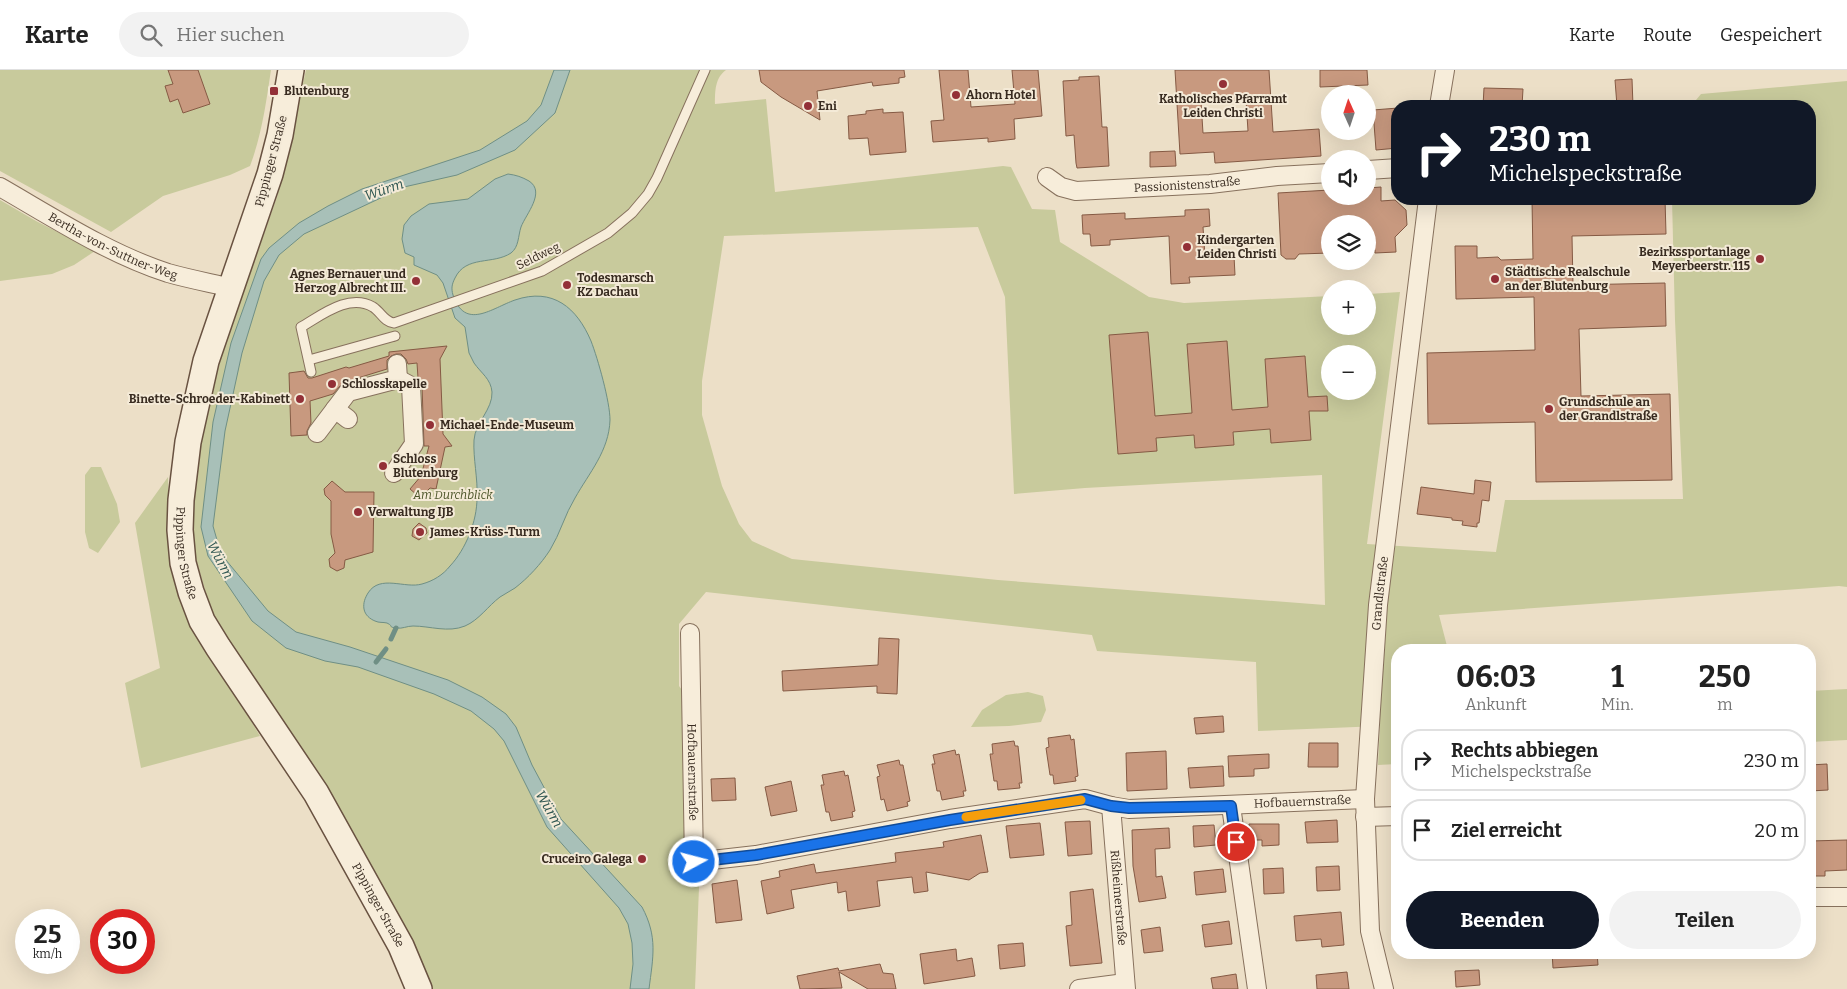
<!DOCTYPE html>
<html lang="de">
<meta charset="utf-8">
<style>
:root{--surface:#fff;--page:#f2f2f2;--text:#222;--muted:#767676;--line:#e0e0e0;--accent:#111827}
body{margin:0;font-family:Bitter,serif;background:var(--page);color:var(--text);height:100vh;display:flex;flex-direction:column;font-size:19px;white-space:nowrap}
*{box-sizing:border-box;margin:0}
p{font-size:16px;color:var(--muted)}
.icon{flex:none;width:28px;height:28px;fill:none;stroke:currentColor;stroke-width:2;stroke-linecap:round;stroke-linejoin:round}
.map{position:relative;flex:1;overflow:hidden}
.details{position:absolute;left:1391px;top:574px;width:425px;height:315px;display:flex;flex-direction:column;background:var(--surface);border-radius:20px;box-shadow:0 5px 20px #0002}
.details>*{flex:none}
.guide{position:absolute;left:1391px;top:30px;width:425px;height:105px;border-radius:20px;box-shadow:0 5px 20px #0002;background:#111827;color:#fff;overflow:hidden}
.needle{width:32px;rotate:357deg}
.fabs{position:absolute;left:1321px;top:15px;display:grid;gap:10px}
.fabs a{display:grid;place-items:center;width:55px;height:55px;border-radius:50%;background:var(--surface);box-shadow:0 5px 20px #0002;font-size:25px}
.speed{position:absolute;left:15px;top:839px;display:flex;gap:10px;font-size:25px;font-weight:700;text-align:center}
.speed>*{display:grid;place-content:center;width:65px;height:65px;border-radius:50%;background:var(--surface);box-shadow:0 5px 20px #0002;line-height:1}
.speed small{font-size:12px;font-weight:400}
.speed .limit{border:8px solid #d22;background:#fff;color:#111}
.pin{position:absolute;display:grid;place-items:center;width:42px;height:42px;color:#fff;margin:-21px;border:2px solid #fff;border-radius:50%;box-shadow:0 1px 5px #0007}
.me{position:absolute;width:55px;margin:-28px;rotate:83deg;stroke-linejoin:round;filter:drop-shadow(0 0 4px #0008)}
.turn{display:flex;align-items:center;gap:18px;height:105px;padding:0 15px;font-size:22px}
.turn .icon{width:65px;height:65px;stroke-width:2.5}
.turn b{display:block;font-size:35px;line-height:42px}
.eta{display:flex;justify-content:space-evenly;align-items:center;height:85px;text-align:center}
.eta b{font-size:30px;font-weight:700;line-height:35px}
.primary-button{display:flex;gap:10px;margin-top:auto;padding:10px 15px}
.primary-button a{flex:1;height:58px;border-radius:30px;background:var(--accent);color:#fff;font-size:20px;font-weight:700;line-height:58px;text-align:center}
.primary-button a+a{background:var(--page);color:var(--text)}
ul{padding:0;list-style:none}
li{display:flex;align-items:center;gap:15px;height:62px;margin:0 10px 8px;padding:0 5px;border:2px solid var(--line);border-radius:20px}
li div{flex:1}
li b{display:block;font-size:19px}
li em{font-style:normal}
header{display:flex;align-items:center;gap:30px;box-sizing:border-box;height:70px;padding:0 25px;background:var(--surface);border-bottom:1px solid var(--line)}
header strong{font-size:24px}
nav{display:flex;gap:28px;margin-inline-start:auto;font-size:18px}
.search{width:350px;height:45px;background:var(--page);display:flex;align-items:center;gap:12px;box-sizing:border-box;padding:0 18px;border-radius:28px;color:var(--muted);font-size:19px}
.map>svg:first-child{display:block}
.green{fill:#c8ca9c;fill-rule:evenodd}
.water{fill:#a8c0b8;stroke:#6f8f85}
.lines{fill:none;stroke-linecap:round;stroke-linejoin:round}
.stream{stroke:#6f8f85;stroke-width:5}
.building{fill:#c8997f;stroke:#855a44;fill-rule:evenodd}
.lane-casing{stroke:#87715d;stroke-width:11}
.street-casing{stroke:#87715d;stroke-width:20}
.secondary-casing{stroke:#695241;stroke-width:28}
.lane{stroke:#f7edda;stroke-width:9}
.street{stroke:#f7edda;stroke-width:18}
.secondary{stroke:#f7edda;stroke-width:25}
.route-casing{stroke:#114b97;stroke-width:12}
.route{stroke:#1a73e8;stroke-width:9}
.slow{stroke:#f59e0b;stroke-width:9}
.poi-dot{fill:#933037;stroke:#f4ead7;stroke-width:2}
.labels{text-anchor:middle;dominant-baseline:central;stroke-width:4;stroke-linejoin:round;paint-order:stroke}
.poi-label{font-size:12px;font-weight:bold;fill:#382b20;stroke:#f4ead7;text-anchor:start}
.street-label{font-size:12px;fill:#382b20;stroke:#f4ead7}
.park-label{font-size:12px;font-style:italic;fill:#4b5428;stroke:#f4ead7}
.water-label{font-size:14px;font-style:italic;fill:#305752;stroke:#f4ead7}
</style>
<header>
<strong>Karte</strong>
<div class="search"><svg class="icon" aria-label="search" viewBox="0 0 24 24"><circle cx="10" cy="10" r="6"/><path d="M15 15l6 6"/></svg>Hier suchen</div>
<nav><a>Karte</a><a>Route</a><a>Gespeichert</a></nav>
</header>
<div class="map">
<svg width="1847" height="919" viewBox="0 0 1847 919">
<rect width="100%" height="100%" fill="#ecdfc7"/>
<g class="green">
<path d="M0 0H271C266 33 262 64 250 96L230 105 163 126 111 162 0 101Z"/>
<path d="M306 0H726C715 8 715 21 715 34L766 29 775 122 1003 96 1011 97 1032 139 1055 140 1060 172 1149 227 1184 233 1330 226V256H1368V224L1400 222 1367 474 1496 482 1505 430 1683 429 1675 250 1672 129H1810V36H1691L1701 24 1847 11V517L1839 516 1439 545 1448 580H1398L1397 694 1378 695 1380 656 1258 661 1256 592 1097 581 1092 565 706 522 679 554V616L699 643 700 792 695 919H428L214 551 192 475 191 423 210 317 277 127ZM978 157 1005 227 1014 424 1085 418 1322 405 1325 535 998 510 792 489 752 471 739 454 722 416 702 345V311L724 166ZM1330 284H1368V321H1330Z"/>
<polygon points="0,130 36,151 95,181 74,195 52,204 0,211"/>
<polygon points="91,397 101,397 117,434 120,452 98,483 89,478 85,462 85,405"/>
<polygon points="168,407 170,481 185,540 260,666 141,698 125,613 160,598 135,453"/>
<polygon points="1847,619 1847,670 1810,672 1810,621"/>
<polygon points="1028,622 1043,626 1046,640 1041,652 1009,656 971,657 982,640 1006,625"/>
</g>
<g class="water">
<path d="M554 0H570L555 43 515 80 457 105 404 117 304 164 279 185 264 211 242 283 225 361 213 456 221 484 268 541 296 562 350 577 448 610 482 627 506 644 516 657 532 695 561 749 642 837C658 867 653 887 649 919H630L633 894 632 873 628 854 619 838 547 757 504 671 494 659 471 641 434 624 358 597 325 591 286 578 252 551 208 486 201 457 213 352 231 273 261 189 269 178 299 153 328 136 362 119 480 80 527 51 541 35Z"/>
<path d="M508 104C516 105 522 107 529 111 546 122 526 144 521 157 518 166 519 177 511 183 493 195 466 185 455 208 452 214 451 218 453 225 465 261 492 238 515 230 553 217 577 238 591 271 598 289 610 332 610 350 609 381 589 403 575 428 565 444 560 464 550 480 541 494 528 508 515 518 510 521 505 524 500 527 488 536 479 550 465 556 448 563 430 556 413 556 407 556 402 559 397 558 387 557 395 557 387 553 383 552 379 553 375 551 370 549 365 545 364 539 363 533 365 528 368 523 380 504 405 519 422 514 433 511 443 505 450 496 466 479 477 451 477 428 478 408 473 389 474 370 475 353 493 339 492 322 491 309 481 303 474 293 472 290 471 286 469 283L465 257 455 248 443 213 437 205 414 195V187L405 183 402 169 404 155 411 146 429 134 468 129 495 109Z"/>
</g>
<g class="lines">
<g class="stream">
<polyline points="391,569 396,558"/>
<polyline points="376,592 386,579"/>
</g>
</g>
<g class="building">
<polygon points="168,0 198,0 210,34 183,43 178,29 170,32 165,16 173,14"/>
<polygon points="759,0 904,0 905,7 899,8 899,13 873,16 872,12 817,21 820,50 781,27 761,12"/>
<polygon points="939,0 968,0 971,37 1015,34 1012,0 1038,0 1042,46 1014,49 1015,69 988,72 988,68 933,72 931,51 944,50"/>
<path d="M1175 0H1269L1273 62 1319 59 1321 86 1215 93 1214 82 1180 84ZM1246 30 1248 61 1203 63 1201 32Z"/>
<polygon points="1320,0 1367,0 1368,15 1320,17"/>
<polygon points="1099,6 1102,57 1107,57 1109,96 1077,98 1076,93 1074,65 1066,66 1063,11 1079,10 1079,7"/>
<polygon points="1632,9 1633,36 1617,36 1615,10"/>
<polygon points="1484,18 1523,19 1522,36 1483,36"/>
<polygon points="1398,38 1398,78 1376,80 1373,40"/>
<polygon points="883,39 883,43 903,42 906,82 870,85 868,68 849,69 848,46 866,44 866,41"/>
<polygon points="1175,81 1176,96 1150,97 1150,82"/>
<polygon points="1381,117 1381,131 1395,130 1406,140 1407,155 1395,167 1396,182 1375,183 1375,180 1368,180 1368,154 1330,154 1330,183 1299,184 1295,189 1286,189 1281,185 1278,123 1330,120 1330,126 1368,126 1368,118"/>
<polygon points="1532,129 1665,129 1666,164 1572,166 1573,215 1665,213 1666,256 1579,259 1581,326 1670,324 1672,410 1536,412 1535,352 1428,354 1427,283 1535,280 1534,227 1456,229 1455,176 1477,176 1477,188 1498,187 1501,190 1533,189"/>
<polygon points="1209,139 1210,156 1203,157 1205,187 1234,186 1235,205 1189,207 1190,213 1171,214 1169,166 1110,170 1110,175 1091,176 1090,164 1083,164 1082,145 1125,143 1125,149 1185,146 1185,140"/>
<polygon points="1148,262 1155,346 1192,343 1187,274 1227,271 1232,340 1268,337 1265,289 1305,286 1308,327 1327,326 1328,341 1309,341 1311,370 1271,373 1270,359 1233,362 1234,375 1195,378 1194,365 1156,368 1157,381 1118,384 1109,265"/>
<polygon points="447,276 440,289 443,364 452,376 445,377 436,419 430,418 423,425 417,425 410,419 421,406 429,376 424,376 422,315 418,308 417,293 408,294 406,289 401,284 396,284 391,286 387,290 387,299 345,312 340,316 333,324 310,331 311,353 307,361 307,365 291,366 289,303 304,301 308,308 312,308 346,297 349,298 389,286 389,282"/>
<polygon points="1475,410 1491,412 1489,431 1482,430 1479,453 1477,453 1477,457 1462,455 1463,451 1452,450 1452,448 1417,444 1421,417 1474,424"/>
<polygon points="332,411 345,422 374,422 373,482 345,490 344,498 337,501 330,497 329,489 335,483 331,464 331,431 325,425 324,419"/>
<polygon points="419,453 426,458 427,463 419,470 412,466 413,459"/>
<polygon points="879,568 899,569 897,624 877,623 877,616 783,621 782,601 878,595"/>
<polygon points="1223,646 1224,662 1196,664 1194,648"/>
<polygon points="1070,665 1071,670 1074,669 1078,706 1075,707 1076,711 1054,714 1053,705 1050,705 1046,678 1049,677 1048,668"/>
<polygon points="1014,671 1015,676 1018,676 1022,713 1019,713 1020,718 998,720 997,711 994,711 990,684 993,684 992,674"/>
<polygon points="1309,673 1338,673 1338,697 1308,697"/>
<polygon points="955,680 956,685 959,684 966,721 963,721 964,726 942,730 940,721 937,721 932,694 935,694 933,685"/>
<polygon points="1166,681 1167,719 1127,721 1126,683"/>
<polygon points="1269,684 1269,698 1254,699 1254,706 1229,707 1228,686"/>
<polygon points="899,690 900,695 903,695 910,731 907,732 908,736 887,741 884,729 881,730 877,707 880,706 877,695"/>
<polygon points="1827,694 1828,720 1810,721 1810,695"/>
<polygon points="1223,696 1224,716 1190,718 1188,698"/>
<polygon points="844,701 845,706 848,705 855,741 852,742 853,747 831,751 829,742 826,742 821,715 824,715 822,705"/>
<polygon points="735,708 736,730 712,731 711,709"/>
<polygon points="791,711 797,741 771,746 765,717"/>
<polygon points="1337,750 1338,772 1307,773 1305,752"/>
<polygon points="1090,751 1092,784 1068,786 1065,752"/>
<polygon points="1040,753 1044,785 1010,788 1006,756"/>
<polygon points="1249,754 1279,754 1279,775 1262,776 1262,770 1249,770"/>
<polygon points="1214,755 1216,775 1194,777 1193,756"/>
<polygon points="1169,758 1170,778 1155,779 1156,807 1162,806 1166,828 1139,832 1133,796 1132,760"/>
<polygon points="981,765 988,802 980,803 969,810 926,802 928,821 914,823 912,807 877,811 880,836 848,841 846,821 838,823 837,812 791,820 794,838 767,844 761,811 780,807 779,801 814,794 816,803 896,792 895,783 944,777 943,772"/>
<polygon points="1847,770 1847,800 1825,801 1825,806 1810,806 1810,771"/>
<polygon points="1339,796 1340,820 1317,821 1316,797"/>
<polygon points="1283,798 1284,823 1264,824 1263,799"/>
<polygon points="1223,799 1226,822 1196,825 1194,802"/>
<polygon points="737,810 742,850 716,853 712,814"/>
<polygon points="1093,819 1102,893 1070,896 1066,856 1072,855 1070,822"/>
<polygon points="1341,842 1344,875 1322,877 1321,869 1296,871 1294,846"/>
<polygon points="1229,851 1232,874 1205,877 1202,855"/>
<polygon points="1160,857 1163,881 1144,883 1141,860"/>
<polygon points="1023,873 1025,896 1000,899 998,875"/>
<polygon points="956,879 957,891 972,888 975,906 924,914 920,884"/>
<polygon points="1552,882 1597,882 1598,895 1553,898"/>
<polygon points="880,894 883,903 893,904 896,919 868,919 839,902 842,918 800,919 797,906 838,898 839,901"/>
<polygon points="1479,900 1480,915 1456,917 1455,901"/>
<polygon points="1347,902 1349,919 1317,919 1316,905"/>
<polygon points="1236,904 1238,919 1213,919 1211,908"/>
</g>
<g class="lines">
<g class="lane-casing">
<g id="lane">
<polyline points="309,290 395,266"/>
<path d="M311 302 301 257C322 245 349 223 373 237 381 242 384 252 394 253L542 201 608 163 632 143 648 124 657 108 705 0"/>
</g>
</g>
<g class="street-casing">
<g id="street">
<polyline points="1439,36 1445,0"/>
<polyline points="1368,100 1398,98"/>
<path id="s1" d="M1047 107 1061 117 1076 121 1210 114 1277 106 1330 103"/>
<path id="s2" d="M0 117C54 148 109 184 168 203 189 209 211 213 232 218"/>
<polyline points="335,339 348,349"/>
<polyline points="317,363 348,322 398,309 397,294"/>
<polyline points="394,403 414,374 411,316 398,309"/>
<path id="s3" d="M690 563 694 792 756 785 950 749 1085 729 1111 736 1129 739 1365 729"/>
<path id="s4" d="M1111 736 1126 919"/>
<polyline points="1231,736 1257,919"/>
<polyline points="1365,747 1398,746"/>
<polyline points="1810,827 1847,827"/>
<polyline points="1079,919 1125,913"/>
<path id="s5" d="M1384 919 1370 861 1365 729 1378 535 1428 129"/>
</g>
</g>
<g class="secondary-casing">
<g id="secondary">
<path id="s6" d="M291 0 280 65 270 104 206 291 188 372 181 430 180 460 183 493 191 522 202 551 218 577 316 723 401 876 419 919"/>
</g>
</g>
<use href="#lane" class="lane"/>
<use href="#street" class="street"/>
<use href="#secondary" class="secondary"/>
</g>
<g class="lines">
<g class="route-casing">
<polyline id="route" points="694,792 756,785 950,750 1085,729 1111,736 1129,738 1231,736 1236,772"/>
</g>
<use href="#route" class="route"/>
<polyline class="slow" points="966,747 1081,730"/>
</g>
<g class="poi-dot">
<circle cx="1223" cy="14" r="5"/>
<rect x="269" y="16" width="10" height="10" rx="2.5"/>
<circle cx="956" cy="25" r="5"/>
<circle cx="808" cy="36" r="5"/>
<circle cx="1187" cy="177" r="5"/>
<circle cx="1760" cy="189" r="5"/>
<circle cx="1495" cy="209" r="5"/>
<circle cx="416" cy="211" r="5"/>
<circle cx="567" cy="215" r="5"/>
<circle cx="332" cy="314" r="5"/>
<circle cx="300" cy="329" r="5"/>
<circle cx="1549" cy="339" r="5"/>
<circle cx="430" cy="355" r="5"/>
<circle cx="383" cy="396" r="5"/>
<circle cx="358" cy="442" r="5"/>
<circle cx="420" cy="462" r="5"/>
<circle cx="642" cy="789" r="5"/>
</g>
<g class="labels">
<g class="poi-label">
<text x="284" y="21">Blutenburg</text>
<text x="966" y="25">Ahorn Hotel</text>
<text x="1223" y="29" text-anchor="middle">Katholisches Pfarramt<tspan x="1223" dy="14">Leiden Christi</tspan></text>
<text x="818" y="36">Eni</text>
<text x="1197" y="170">Kindergarten<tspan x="1197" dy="14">Leiden Christi</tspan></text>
<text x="1750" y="182" text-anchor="end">Bezirkssportanlage<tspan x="1750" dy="14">Meyerbeerstr. 115</tspan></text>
<text x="1505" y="202">Städtische Realschule<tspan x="1505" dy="14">an der Blutenburg</tspan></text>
<text x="406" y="204" text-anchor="end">Agnes Bernauer und<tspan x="406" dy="14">Herzog Albrecht III.</tspan></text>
<text x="577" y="208">Todesmarsch<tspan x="577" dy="14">KZ Dachau</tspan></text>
<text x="342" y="314">Schlosskapelle</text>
<text x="290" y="329" text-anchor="end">Binette-Schroeder-Kabinett</text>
<text x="1559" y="332">Grundschule an<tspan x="1559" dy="14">der Grandlstraße</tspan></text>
<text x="440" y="355">Michael-Ende-Museum</text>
<text x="393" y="389">Schloss<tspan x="393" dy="14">Blutenburg</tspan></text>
<text x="368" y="442">Verwaltung IJB</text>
<text x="430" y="462">James-Krüss-Turm</text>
<text x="632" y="789" text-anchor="end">Cruceiro Galega</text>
</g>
<g class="street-label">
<text transform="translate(271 91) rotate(-75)">Pippinger Straße</text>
<text stroke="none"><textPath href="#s1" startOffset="144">Passionistenstraße</textPath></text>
<text stroke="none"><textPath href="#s2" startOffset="128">Bertha-von-Suttner-Weg</textPath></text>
<text transform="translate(538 186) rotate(-26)">Seldweg</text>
<text stroke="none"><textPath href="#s6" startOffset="499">Pippinger Straße</textPath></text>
<text stroke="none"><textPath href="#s5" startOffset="398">Grandlstraße</textPath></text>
<text stroke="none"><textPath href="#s3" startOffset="139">Hofbauernstraße</textPath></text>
<text stroke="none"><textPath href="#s3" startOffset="844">Hofbauernstraße</textPath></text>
<text stroke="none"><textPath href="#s4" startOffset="92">Rißheimerstraße</textPath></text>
<text stroke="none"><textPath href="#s6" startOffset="904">Pippinger Straße</textPath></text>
</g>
<g class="park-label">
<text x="453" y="425">Am Durchblick</text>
</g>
<g class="water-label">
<text transform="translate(384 120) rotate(-19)">Würm</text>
<text transform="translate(220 490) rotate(62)">Würm</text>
<text transform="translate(549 739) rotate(60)">Würm</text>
</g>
</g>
</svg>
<div class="fabs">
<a><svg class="needle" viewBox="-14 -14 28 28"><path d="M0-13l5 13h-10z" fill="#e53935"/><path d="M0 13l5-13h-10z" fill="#767676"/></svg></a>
<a><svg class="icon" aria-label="sound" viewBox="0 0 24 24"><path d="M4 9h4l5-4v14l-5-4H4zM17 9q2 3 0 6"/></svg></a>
<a><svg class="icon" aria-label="layers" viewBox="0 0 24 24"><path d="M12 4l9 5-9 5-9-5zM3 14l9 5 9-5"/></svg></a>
<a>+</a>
<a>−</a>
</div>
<div class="speed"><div>25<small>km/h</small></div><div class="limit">30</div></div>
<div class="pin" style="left:1236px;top:772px;background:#d93025"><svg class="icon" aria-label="arrive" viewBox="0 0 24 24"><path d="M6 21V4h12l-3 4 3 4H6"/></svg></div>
<svg class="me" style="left:694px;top:792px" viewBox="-20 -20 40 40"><circle r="17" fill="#1a73e8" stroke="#fff" stroke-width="3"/><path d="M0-11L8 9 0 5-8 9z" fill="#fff"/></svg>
<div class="guide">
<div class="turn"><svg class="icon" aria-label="right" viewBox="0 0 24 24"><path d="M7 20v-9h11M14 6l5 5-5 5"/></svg><div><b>230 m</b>Michelspeckstraße</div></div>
</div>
<section class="details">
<div class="eta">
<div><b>06:03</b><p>Ankunft</p></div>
<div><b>1</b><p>Min.</p></div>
<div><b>250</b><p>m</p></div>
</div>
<ul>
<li><svg class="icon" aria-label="right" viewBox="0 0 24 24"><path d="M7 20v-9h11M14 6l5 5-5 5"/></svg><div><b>Rechts abbiegen</b><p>Michelspeckstraße</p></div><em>230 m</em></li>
<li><svg class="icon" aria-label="arrive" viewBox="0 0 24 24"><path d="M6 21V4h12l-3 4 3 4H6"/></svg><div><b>Ziel erreicht</b></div><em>20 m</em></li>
</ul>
<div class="primary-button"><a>Beenden</a><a>Teilen</a></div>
</section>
</div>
